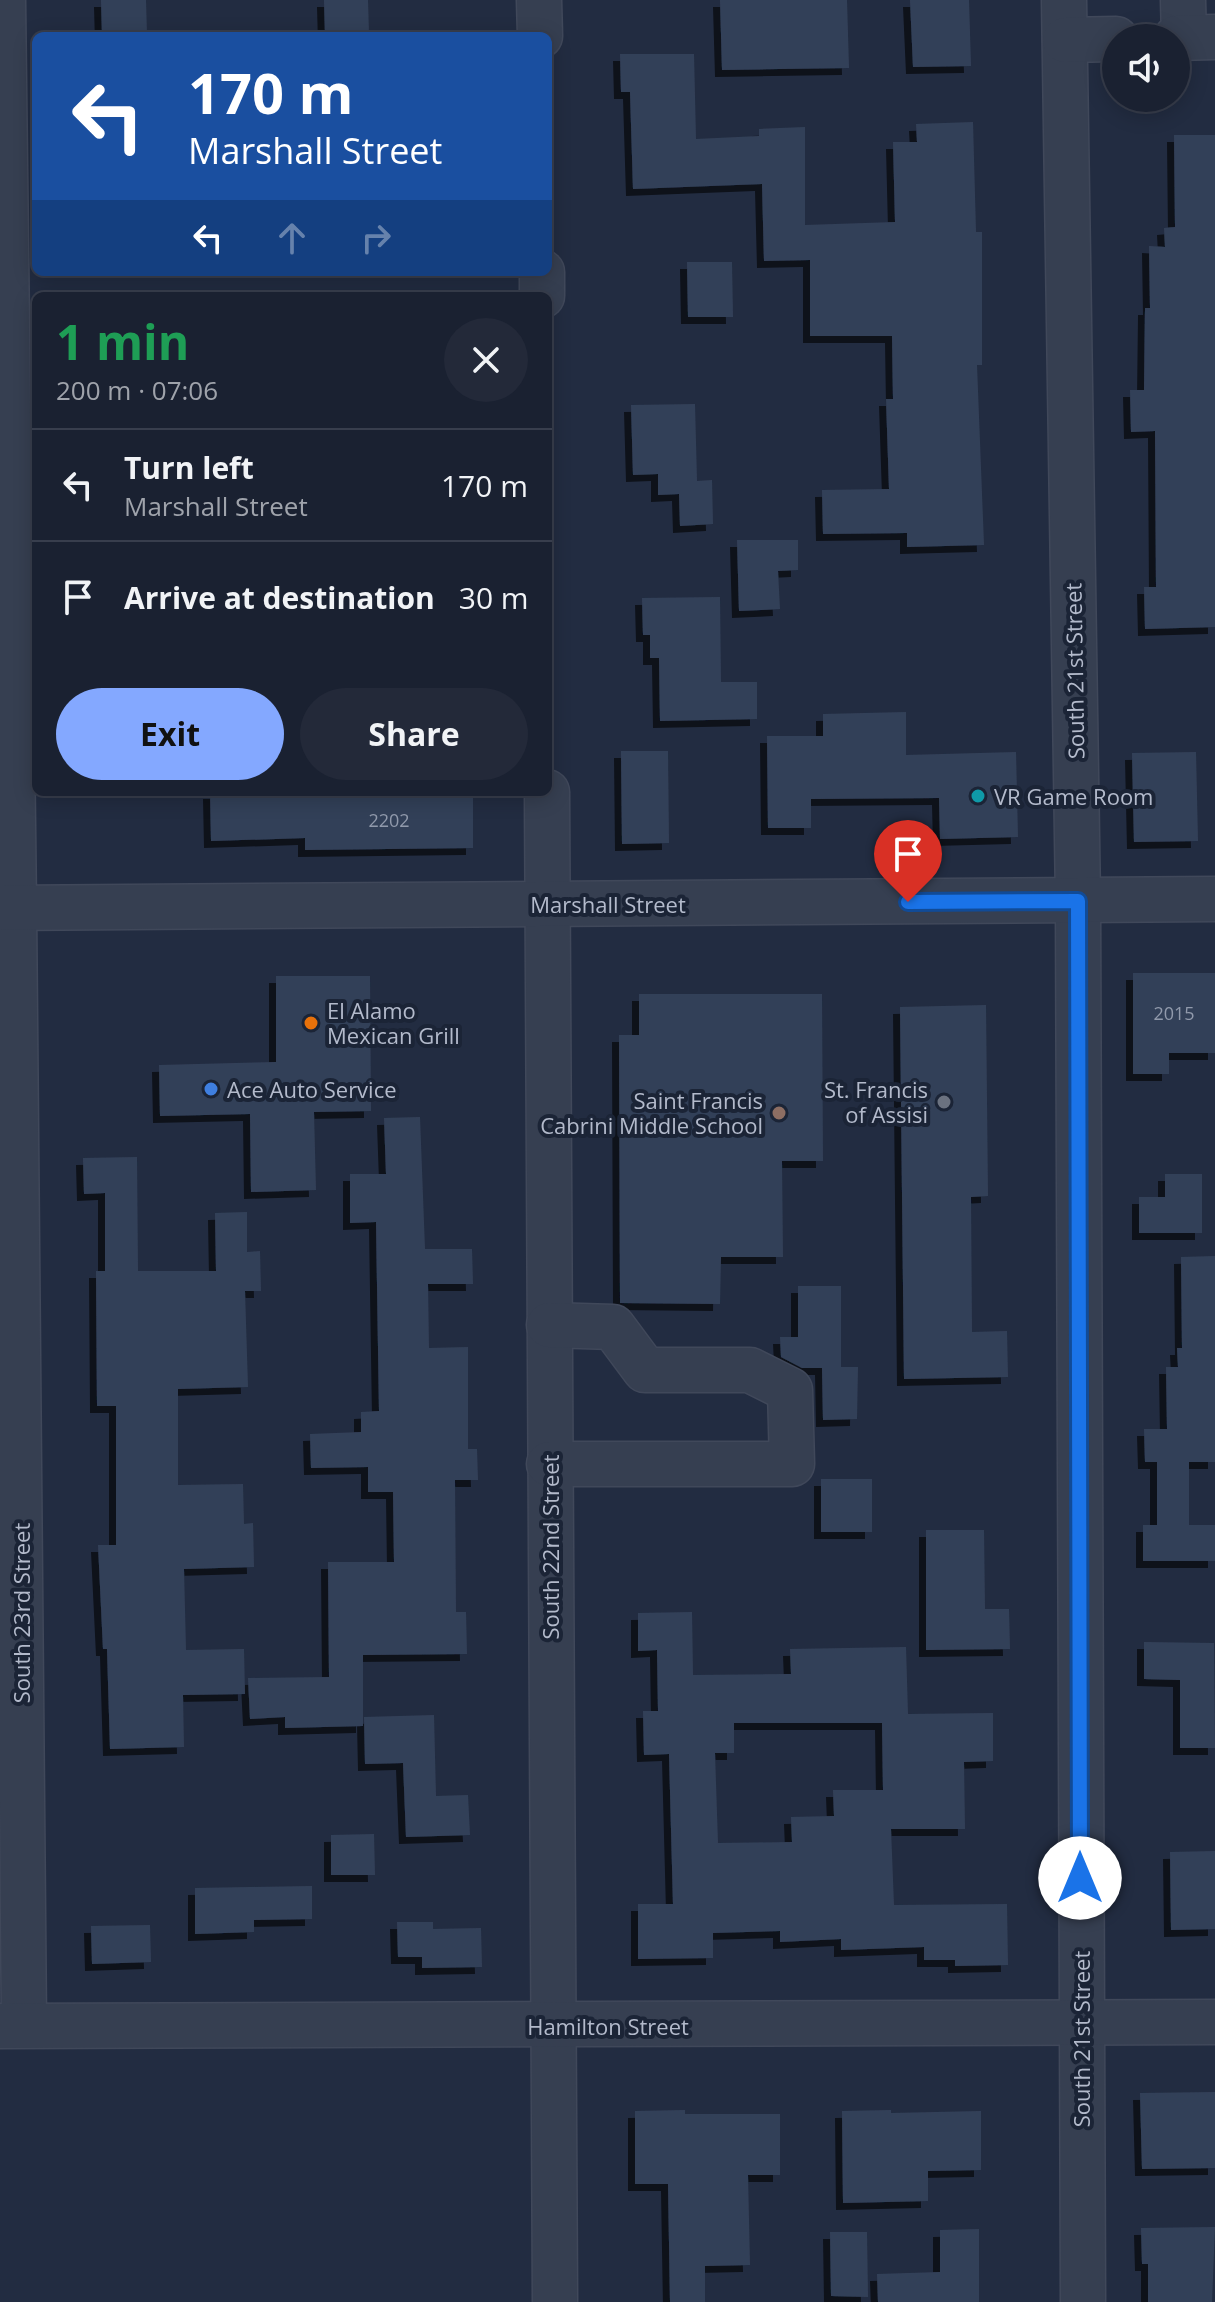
<!DOCTYPE html>
<meta charset="utf-8">
<style>
:root{--surface:#1a2131;--page:#232939;--text:#f1f3f6;--muted:#9fa3ab;--line:#383e4d;--accent:#84a8ff}
body{margin:0;font-family:"Open Sans",sans-serif;background:var(--page);color:var(--text);height:100vh;display:flex;flex-direction:column;font-size:30px;white-space:nowrap}
*{box-sizing:border-box;margin:0}
p{font-size:26px;color:var(--muted)}
.icon{flex:none;width:44px;height:44px;fill:none;stroke:currentColor;stroke-width:2;stroke-linecap:round;stroke-linejoin:round}
.map{position:relative;flex:1;overflow:hidden}
.sheet{position:absolute;left:32px;top:292px;width:520px;height:504px;display:flex;flex-direction:column;background:var(--surface);border-radius:12px;box-shadow:0 4px 20px #0003,0 0 0 2px var(--line)}
.sheet>*{flex:none}
.hud{position:absolute;left:32px;top:32px;width:520px;height:244px;border-radius:12px;box-shadow:0 4px 20px #0003,0 0 0 2px var(--line);background:#1a4fa0;color:#fff;overflow:hidden}
.tools{position:absolute;left:1102px;top:24px;display:grid;gap:16px}
.tools a{display:grid;place-items:center;width:88px;height:88px;border-radius:50%;background:var(--surface);box-shadow:0 4px 20px #0003,0 0 0 2px var(--line);font-size:40px}
.pin{position:absolute;display:grid;place-items:center;width:68px;height:68px;color:#fff;margin:-82px -34px;border-radius:50% 50% 50% 0;rotate:-45deg;box-shadow:0 0 8px #0007}
.pin .icon{rotate:45deg}
.me{position:absolute;width:88px;margin:-44px;rotate:0deg;stroke-linejoin:round;filter:drop-shadow(0 0 6px #0008)}
.turn{display:flex;align-items:center;gap:28px;height:168px;padding:0 24px;font-size:36px}
.turn .icon{width:104px;height:104px;stroke-width:2.5}
.turn b{display:block;font-size:56px;line-height:68px}
.lanes{display:flex;align-items:center;height:76px;padding:0 24px;background:#0003;justify-content:center;gap:40px;direction:ltr}
.lanes .off{opacity:.35}
.round{display:grid;place-items:center;flex:none;width:84px;height:84px;border-radius:42px;background:var(--page)}
.overview{display:flex;align-items:center;justify-content:space-between;height:136px;padding:0 24px}
h1{font-size:48px;font-weight:700;line-height:60px;color:#1e9e55}
.primary-button{display:flex;gap:16px;margin-top:auto;padding:16px 24px}
.primary-button a{flex:1;height:92px;border-radius:48px;background:var(--accent);color:#111;font-size:32px;font-weight:700;line-height:92px;text-align:center}
.primary-button a+a{background:var(--page);color:var(--text)}
ul{padding:0;list-style:none}
li{display:flex;align-items:center;gap:24px;height:112px;padding:0 24px;border-top:2px solid var(--line)}
li div{flex:1}
li b{display:block;font-size:30px}
li em{font-style:normal}
.map>svg:first-child{display:block}
.building{fill:#334058;fill-rule:evenodd;filter:url(#shadow)}
.lines{fill:none;stroke-linecap:round;stroke-linejoin:round}
.minor-casing{stroke:#40485a;stroke-width:47}
.minor{stroke:#363f51;stroke-width:44}
.route-casing{stroke:#114b97;stroke-width:20}
.route{stroke:#1a73e8;stroke-width:14}
.culture-dot{fill:#0f9aa8;stroke:#1b2436;stroke-width:3}
.food-dot{fill:#e8710a;stroke:#1b2436;stroke-width:3}
.shop-dot{fill:#3f7fe0;stroke:#1b2436;stroke-width:3}
.worship-dot{fill:#6b7280;stroke:#1b2436;stroke-width:3}
.education-dot{fill:#8d6e63;stroke:#1b2436;stroke-width:3}
.labels{text-anchor:middle;dominant-baseline:central;stroke-width:8;stroke-linejoin:round;paint-order:stroke}
.number-label{font-size:18px;fill:#919aac}
.street-label{font-size:22px;fill:#b3bacb;stroke:#1b2436}
.poi-label{font-size:22px;fill:#b3bacb;stroke:#1b2436;text-anchor:start}
</style>
<div class="map">
<svg width="1215" height="2302" viewBox="0 0 1215 2302">
<defs>
<filter id="shadow"><feDropShadow dx="-7" dy="7" stdDeviation="0" flood-color="#0009"/></filter>
</defs>
<rect width="100%" height="100%" fill="#222c41"/>
<g class="building">
<polygon points="101,0 146,0 147,35 102,36"/>
<polygon points="324,0 368,0 369,34 325,36"/>
<polygon points="720,0 847,0 849,68 722,70"/>
<polygon points="910,0 969,0 971,66 913,67"/>
<polygon points="620,54 694,54 696,139 759,136 759,129 805,127 805,225 895,222 893,142 917,142 916,124 973,122 976,232 982,232 982,365 977,365 984,545 907,547 907,533 823,534 822,490 889,489 886,399 893,399 892,336 810,336 810,260 764,261 762,184 633,189 630,92 621,92"/>
<polygon points="1174,135 1215,135 1215,627 1145,629 1144,587 1156,587 1155,431 1131,432 1130,390 1144,390 1145,308 1150,308 1149,246 1165,247 1164,228 1175,227"/>
<polygon points="687,262 732,262 733,317 688,317"/>
<polygon points="695,404 697,481 712,480 713,524 680,526 679,494 658,495 658,474 633,475 631,405"/>
<polygon points="737,540 798,540 798,570 778,571 780,609 739,611"/>
<polygon points="720,597 721,682 757,682 757,719 660,721 659,658 650,658 650,635 643,635 642,598"/>
<polygon points="906,712 906,755 1016,752 1018,837 940,839 939,798 811,799 811,828 768,828 767,736 823,736 823,714"/>
<polygon points="621,751 668,751 669,843 622,844"/>
<polygon points="1196,752 1198,841 1134,842 1132,753"/>
<polygon points="210,792 473,792 473,848 305,850 305,838 211,841"/>
<polygon points="1133,973 1215,973 1215,1053 1169,1053 1169,1074 1133,1074"/>
<polygon points="276,976 370,976 371,1111 314,1112 316,1190 251,1192 250,1114 160,1116 159,1065 276,1062"/>
<polygon points="639,994 822,994 823,1161 782,1161 783,1257 721,1257 720,1304 620,1303 619,1035 639,1035"/>
<polygon points="986,1005 988,1196 971,1197 972,1332 1007,1331 1008,1377 904,1379 900,1007"/>
<polygon points="420,1117 425,1249 472,1249 473,1284 428,1284 429,1348 468,1347 468,1449 477,1449 478,1480 455,1480 456,1612 466,1612 467,1654 363,1655 363,1726 285,1728 285,1717 250,1719 248,1678 329,1677 328,1562 394,1562 393,1492 368,1492 368,1467 311,1468 310,1434 361,1432 361,1412 379,1411 376,1222 350,1223 350,1174 386,1174 384,1118"/>
<polygon points="137,1157 138,1271 216,1271 215,1213 247,1212 247,1252 260,1251 261,1291 245,1291 248,1387 178,1389 178,1485 243,1484 244,1524 253,1523 254,1567 184,1569 186,1650 244,1649 245,1694 183,1695 184,1747 110,1749 107,1649 103,1649 98,1545 116,1545 116,1406 97,1406 96,1271 105,1271 105,1193 84,1194 83,1158"/>
<polygon points="1165,1174 1202,1174 1202,1233 1139,1233 1139,1197 1165,1197"/>
<polygon points="1215,1256 1215,1462 1189,1462 1189,1525 1215,1525 1215,1561 1143,1561 1143,1525 1157,1525 1157,1462 1145,1462 1144,1429 1167,1429 1166,1367 1178,1367 1177,1348 1182,1348 1181,1257"/>
<polygon points="798,1286 841,1286 841,1367 858,1367 857,1419 823,1420 822,1368 802,1368 781,1357 780,1337 798,1337"/>
<rect x="821" y="1479" width="51" height="53"/>
<polygon points="926,1530 984,1530 985,1609 1009,1609 1010,1649 926,1650"/>
<path d="M692 1612 693 1675 791 1674 790 1649 906 1647 908 1714 993 1713V1761L964 1762 965 1829H891L894 1905 1007 1904 1008 1965 955 1966V1960H924V1947L841 1950V1939L780 1942V1931L713 1933V1958L638 1959V1904H673L669 1754 644 1755 643 1711H658L657 1650 638 1651V1613ZM734 1723H882L883 1790H833L834 1816 791 1817 792 1842 718 1843 715 1753H734Z"/>
<polygon points="1144,1642 1214,1643 1215,1748 1180,1748 1180,1680 1144,1679"/>
<polygon points="434,1715 436,1796 468,1795 470,1835 406,1837 403,1763 365,1764 364,1717"/>
<polygon points="374,1834 375,1875 331,1875 331,1835"/>
<polygon points="1215,1851 1215,1929 1171,1930 1170,1852"/>
<polygon points="312,1886 312,1919 254,1920 254,1932 195,1934 195,1888"/>
<polygon points="397,1922 433,1922 433,1929 481,1928 482,1967 422,1968 422,1957 398,1957"/>
<polygon points="150,1925 151,1962 92,1964 91,1926"/>
<polygon points="1215,2092 1215,2168 1142,2169 1140,2093"/>
<polygon points="685,2110 685,2114 780,2114 780,2175 748,2175 750,2265 705,2266 705,2302 670,2302 668,2184 635,2184 635,2111"/>
<polygon points="891,2110 891,2113 981,2111 981,2170 928,2171 928,2201 843,2203 842,2111"/>
<polygon points="1215,2227 1212,2302 1148,2302 1148,2264 1142,2264 1141,2228"/>
<polygon points="979,2229 979,2302 878,2302 877,2274 940,2272 940,2230"/>
<polygon points="830,2232 867,2232 868,2297 831,2296"/>
</g>
<g class="lines">
<g class="minor-casing">
<g id="minor">
<polyline points="3,0 14,908 24,2025"/>
<polyline points="539,0 540,36"/>
<polyline points="1064,0 1078,901 1083,2302"/>
<polyline points="1183,0 1184,38"/>
<polyline points="1176,38 1215,37"/>
<polyline points="1065,40 1116,39"/>
<polyline points="542,272 542,296"/>
<polyline points="547,792 555,2302"/>
<polyline points="0,908 1215,899"/>
<polyline points="549,1325 613,1327 645,1370 750,1370 790,1390 792,1464 549,1464"/>
<polyline points="0,2026 1215,2022"/>
</g>
</g>
<use href="#minor" class="minor"/>
</g>
<g class="lines">
<g class="route-casing">
<polyline id="route" points="908,902 1078,901 1080,1878"/>
</g>
<use href="#route" class="route"/>
</g>
<circle class="culture-dot" cx="978" cy="796" r="8"/>
<circle class="food-dot" cx="311" cy="1023" r="8"/>
<circle class="shop-dot" cx="211" cy="1089" r="8"/>
<circle class="worship-dot" cx="944" cy="1102" r="8"/>
<circle class="education-dot" cx="779" cy="1113" r="8"/>
<g class="labels">
<g class="number-label">
<text x="389" y="820">2202</text>
<text x="1174" y="1013">2015</text>
</g>
<g class="street-label">
<text transform="translate(1074 671) rotate(-91)">South 21st Street</text>
<text x="608" y="904">Marshall Street</text>
<text transform="translate(550 1547) rotate(-90)">South 22nd Street</text>
<text transform="translate(21 1613) rotate(-90)">South 23rd Street</text>
<text x="608" y="2026">Hamilton Street</text>
<text transform="translate(1081 2039) rotate(-90)">South 21st Street</text>
</g>
<g class="poi-label">
<text x="994" y="796">VR Game Room</text>
<text x="327" y="1010">El Alamo<tspan x="327" dy="25">Mexican Grill</tspan></text>
<text x="227" y="1089">Ace Auto Service</text>
<text x="928" y="1089" text-anchor="end">St. Francis<tspan x="928" dy="25">of Assisi</tspan></text>
<text x="763" y="1100" text-anchor="end">Saint Francis<tspan x="763" dy="25">Cabrini Middle School</tspan></text>
</g>
</g>
</svg>
<div class="tools">
<a><svg class="icon" aria-label="sound" viewBox="0 0 24 24"><path d="M4 9h4l5-4v14l-5-4H4zM17 9q2 3 0 6"/></svg></a>
</div>
<div class="pin" style="left:908px;top:902px;background:#d93025"><svg class="icon" aria-label="arrive" viewBox="0 0 24 24"><path d="M6 21V4h12l-3 4 3 4H6"/></svg></div>
<svg class="me" style="left:1080px;top:1878px" viewBox="-20 -20 40 40"><circle r="19" fill="#fff"/><path d="M0-13L10 11 0 6-10 11z" fill="#1a73e8"/></svg>
<div class="hud">
<div class="turn"><svg class="icon" aria-label="left" viewBox="0 0 24 24"><path d="M17 20v-9H6M10 6l-5 5 5 5"/></svg><div><b>170 m</b>Marshall Street</div></div>
<div class="lanes"><svg class="icon" aria-label="left" viewBox="0 0 24 24"><path d="M17 20v-9H6M10 6l-5 5 5 5"/></svg><svg class="icon off" aria-label="ahead" viewBox="0 0 24 24"><path d="M12 20V5M6 11l6-6 6 6"/></svg><svg class="icon off" aria-label="right" viewBox="0 0 24 24"><path d="M7 20v-9h11M14 6l5 5-5 5"/></svg></div>
</div>
<section class="sheet">
<div class="overview"><div><h1>1 min</h1><p>200 m · 07:06</p></div><a class="round"><svg class="icon" aria-label="close" viewBox="0 0 24 24"><path d="M6 6l12 12M18 6L6 18"/></svg></a></div>
<ul>
<li><svg class="icon" aria-label="left" viewBox="0 0 24 24"><path d="M17 20v-9H6M10 6l-5 5 5 5"/></svg><div><b>Turn left</b><p>Marshall Street</p></div><em>170 m</em></li>
<li><svg class="icon" aria-label="arrive" viewBox="0 0 24 24"><path d="M6 21V4h12l-3 4 3 4H6"/></svg><div><b>Arrive at destination</b></div><em>30 m</em></li>
</ul>
<div class="primary-button"><a>Exit</a><a>Share</a></div>
</section>
</div>
